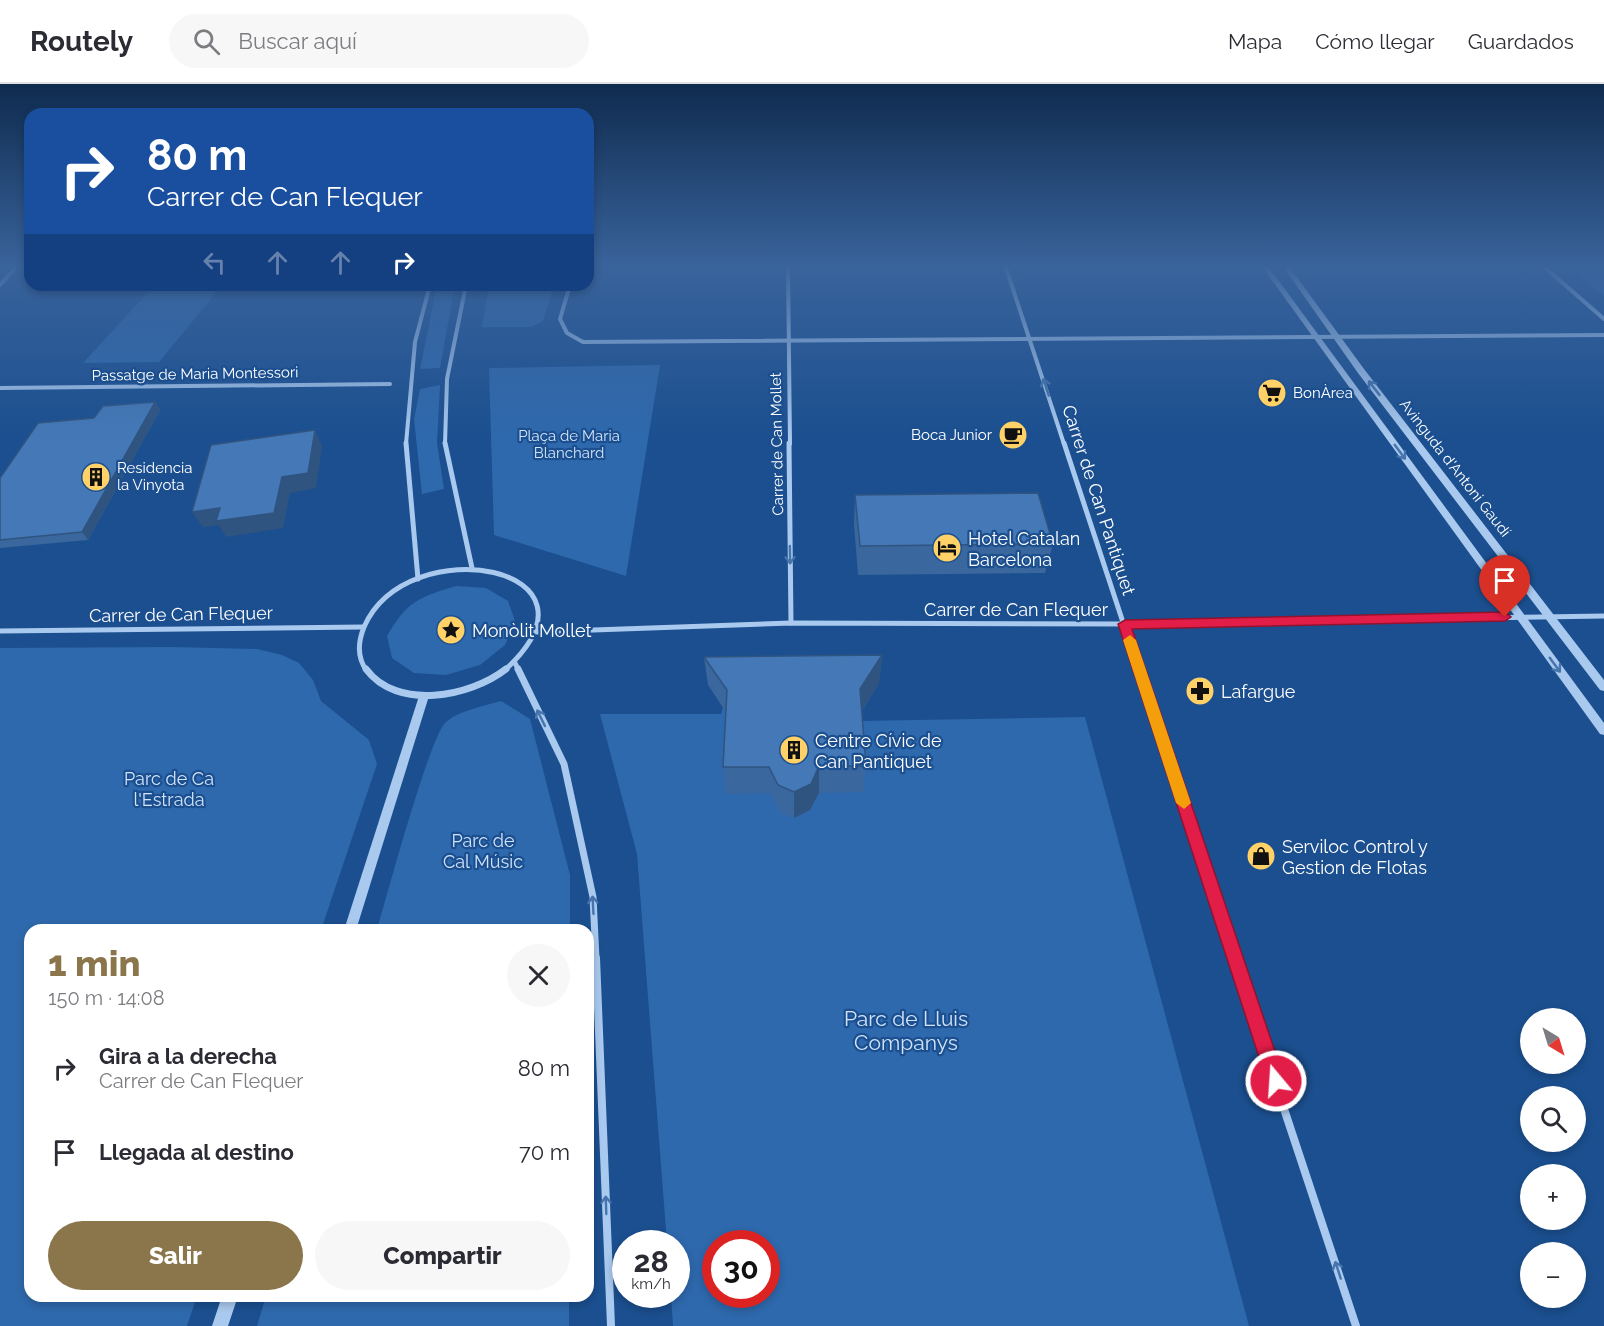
<!DOCTYPE html>
<html lang="es">
<meta charset="utf-8">
<style>
:root{--surface:#fff;--page:#f7f7f7;--text:#2b2b33;--muted:#7c7c81;--line:#e1e1e2;--accent:#8a764a}
body{margin:0;font-family:Raleway,sans-serif;background:var(--page);color:var(--text);height:100vh;display:flex;flex-direction:column;font-size:22px;white-space:nowrap}
*{box-sizing:border-box;margin:0}
p{font-size:20px;color:var(--muted)}
.icon{flex:none;width:33px;height:33px;fill:none;stroke:currentColor;stroke-width:2;stroke-linecap:round;stroke-linejoin:round}
.map{position:relative;flex:1;overflow:hidden}
.sheet{position:absolute;left:24px;top:840px;width:570px;height:378px;display:flex;flex-direction:column;background:var(--surface);border-radius:18px;box-shadow:0 3px 9px #0003}
.sheet>*{flex:none}
.guide{position:absolute;left:24px;top:24px;width:570px;height:183px;border-radius:18px;box-shadow:0 3px 9px #0003;background:#1a4fa0;color:#fff;overflow:hidden}
.needle{width:39px;rotate:142deg}
.tools{position:absolute;left:1520px;top:924px;display:grid;gap:12px}
.tools a{display:grid;place-items:center;width:66px;height:66px;border-radius:50%;background:var(--surface);box-shadow:0 3px 9px #0003;font-size:30px}
.speed{position:absolute;left:612px;top:1146px;display:flex;gap:12px;font-size:30px;font-weight:700;text-align:center}
.speed>*{display:grid;place-content:center;width:78px;height:78px;border-radius:50%;background:var(--surface);box-shadow:0 3px 9px #0003;line-height:1}
.speed small{font-size:15px;font-weight:400}
.speed .limit{border:9px solid #d22;background:#fff;color:#111}
.pin{position:absolute;display:grid;place-items:center;width:51px;height:51px;color:#fff;margin:-62px -26px;border-radius:50% 50% 50% 0;rotate:-45deg;box-shadow:0 0 6px #0007}
.pin .icon{rotate:45deg}
.me{position:absolute;width:66px;margin:-33px;rotate:342deg;stroke-linejoin:round;filter:drop-shadow(0 0 4px #0008)}
.turn{display:flex;align-items:center;gap:21px;height:126px;padding:0 24px;font-size:27px}
.turn .icon{width:78px;height:78px;stroke-width:2.5}
.turn b{display:block;font-size:42px;line-height:51px}
.lanes{display:flex;align-items:center;height:57px;padding:0 24px;background:#0003;justify-content:center;gap:30px;direction:ltr}
.lanes .off{opacity:.35}
.round{display:grid;place-items:center;flex:none;width:63px;height:63px;border-radius:32px;background:var(--page)}
.overview{display:flex;align-items:center;justify-content:space-between;height:102px;padding:0 24px}
h1{font-size:36px;font-weight:800;line-height:45px;color:var(--accent)}
.primary-button{display:flex;gap:12px;margin-top:auto;padding:12px 24px}
.primary-button a{flex:1;height:69px;border-radius:36px;background:var(--accent);color:#fff;font-size:24px;font-weight:800;line-height:69px;text-align:center}
.primary-button a+a{background:var(--page);color:var(--text)}
ul{padding:0;list-style:none}
li{display:flex;align-items:center;gap:18px;height:84px;padding:0 24px}
li div{flex:1}
li b{display:block;font-size:22px}
li em{font-style:normal}
header{display:flex;align-items:center;gap:36px;box-sizing:border-box;height:84px;padding:0 30px;background:var(--surface);border-bottom:2px solid var(--line)}
header strong{font-size:28px}
nav{display:flex;gap:33px;margin-inline-start:auto;font-size:21px}
.search{width:420px;height:54px;background:var(--page);display:flex;align-items:center;gap:15px;box-sizing:border-box;padding:0 21px;border-radius:33px;color:var(--muted);font-size:22px}
.map>svg:first-child{display:block}
.green{fill:#2e69ad;fill-rule:evenodd}
.lines{fill:none;stroke-linecap:round;stroke-linejoin:round}
.pedestrian{stroke:#a9c9ee;stroke-width:4}
.minor-far3{stroke:#a9c9ee;stroke-width:4}
.minor-far2{stroke:#a9c9ee;stroke-width:5}
.minor-far1{stroke:#a9c9ee;stroke-width:7}
.minor{stroke:#a9c9ee;stroke-width:8}
.tertiary{fill:#a9c9ee;fill-rule:evenodd}
.wall{fill:#3a679d}
.shaded-wall{fill:#305480}
.building{fill:#4478b7;stroke:#305480;stroke-width:1.5}
.oneway{stroke:#4674ac}
.route{fill:#e11d48;stroke:#92132f;stroke-width:1.5}
.slow{fill:#f59e0b}
.labels{text-anchor:middle;dominant-baseline:central;stroke-width:4.5;stroke-linejoin:round;paint-order:stroke}
.far-street-label{font-size:15px;fill:#fff;stroke:#1b4f8f}
.far-poi-label{font-size:15px;fill:#fff;stroke:#1b4f8f;text-anchor:start}
.far-park-label{font-size:15px;fill:#cfe3fa;stroke:#1b4f8f}
.street-label{font-size:18px;fill:#fff;stroke:#1b4f8f}
.poi-label{font-size:18px;fill:#fff;stroke:#1b4f8f;text-anchor:start}
.park-label{font-size:18px;fill:#cfe3fa;stroke:#1b4f8f}
.near-park-label{font-size:21px;fill:#cfe3fa;stroke:#1b4f8f}
</style>
<header>
<strong>Routely</strong>
<div class="search"><svg class="icon" aria-label="search" viewBox="0 0 24 24"><circle cx="10" cy="10" r="6"/><path d="M15 15l6 6"/></svg>Buscar aquí</div>
<nav><a>Mapa</a><a>Cómo llegar</a><a>Guardados</a></nav>
</header>
<div class="map">
<svg width="1604" height="1242" viewBox="0 0 1604 1242">
<rect width="100%" height="100%" fill="#1b4f8f"/>
<g class="green">
<polygon points="1567,181 1604,181 1604,212"/>
<polygon points="437,201 455,201 440,284 420,285"/>
<polygon points="489,201 554,201 543,237 531,243 482,243"/>
<polygon points="220,204 159,278 83,279 151,205"/>
<polygon points="660,281 626,492 494,451 489,284"/>
<polygon points="440,301 437,359 444,405 422,410 414,335 420,305"/>
<path d="M456 502 486 504 508 517 515 537 505 561 480 581 446 591 414 589 392 574 387 552C406 518 419 513 456 502Z"/>
<polygon points="171,563 257,565 282,571 299,579 313,596 321,617 369,656 377,680 321,846 30,846 30,1212 197,1212 187,1242 0,1242 0,564"/>
<path d="M501 617 530 635 570 791V846H377C386 815 430 651 446 638 460 626 484 622 501 617Z"/>
<path d="M723 623 858 637 1085 633 1249 1242H673L671 1211 676 1210V1160L667 1159 637 770 600 630H721ZM716 1160H766V1210H716Z"/>
<polygon points="266,1212 569,1212 569,1242 257,1242"/>
</g>
<g class="lines">
<g class="pedestrian">
<polyline points="0,201 18,181"/>
<polyline points="0,304 390,300"/>
</g>
<g class="minor-far3">
<polyline points="788,181 790,360"/>
<polyline points="1005,181 1064,360"/>
<polyline points="1542,181 1604,235"/>
<polyline points="570,201 560,235 567,249 583,258 1604,251"/>
<polyline points="406,360 415,258 430,201"/>
<polyline points="445,360 447,295 466,201"/>
</g>
<g class="minor-far2">
<polyline points="406,359 418,495"/>
<polyline points="445,359 472,484"/>
<polyline points="789,359 791,539"/>
<polyline points="1064,359 1139,587"/>
<polyline points="0,547 363,543"/>
<polyline points="537,548 791,539 1125,540 1604,532"/>
<polyline points="515,579 519,587"/>
<path d="M367 587C357 574 358 558 364 543 407 444 620 482 504 587"/>
</g>
<g class="minor-far1">
<path d="M366 585C397 627 470 613 506 585"/>
<polyline points="518,585 564,680 593,813 596,875"/>
<polyline points="1139,585 1235,875"/>
</g>
<g class="minor">
<polyline points="596,874 611,1242"/>
<polyline points="1234,874 1356,1242"/>
</g>
<g class="tertiary">
<polygon points="1261,181 1267,181 1604,639 1604,651 1600,650"/>
<polygon points="1282,181 1288,181 1364,285 1604,596 1604,607 1600,606 1358,289"/>
<polygon points="424,608 428,609 429,612 356,846 344,846 419,612 420,609"/>
<polygon points="222,1212 238,1212 228,1242 212,1242"/>
</g>
</g>
<g class="wall">
<polygon points="155,318 160,326 88,456 0,464 0,394 94,334"/>
<polygon points="855,411 1053,460 1045,489 858,491 854,440"/>
<polygon points="882,571 879,599 862,627 866,682 863,708 819,709 810,726 794,734 779,728 771,709 726,710 723,683 726,628 708,601 704,573"/>
</g>
<g class="shaded-wall">
<polygon points="155,318 160,326 88,456 82,448"/>
<polygon points="315,346 322,362 316,404 290,409 283,444 226,453 219,441 203,443 192,428 282,393"/>
<polygon points="882,571 879,599 858,633 860,605"/>
<polygon points="819,682 819,709 810,726 794,734 794,708"/>
</g>
<g class="building">
<polygon points="155,318 82,448 0,456 0,394 38,339 94,334 103,322"/>
<polygon points="315,346 308,389 282,393 274,429 216,437 220,424 192,428 211,361"/>
<polygon points="1038,409 1053,460 860,462 855,411"/>
<polygon points="882,571 860,605 866,682 819,682 811,700 794,708 778,701 769,683 723,683 727,606 704,573"/>
</g>
<defs><path id="oneway-shaft" d="M-6 0H5M1.5-3L5.5 0L1.5 3" fill="none" stroke-width="1.6" stroke-linecap="round" stroke-linejoin="round" transform="scale(1.5)"/></defs>
<g class="oneway">
<use href="#oneway-shaft" transform="translate(1046 303) rotate(-108)"/>
<use href="#oneway-shaft" transform="translate(1374 304) rotate(-128)"/>
<use href="#oneway-shaft" transform="translate(1400 368) rotate(54)"/>
<use href="#oneway-shaft" transform="translate(790 471) rotate(89)"/>
<use href="#oneway-shaft" transform="translate(1555 581) rotate(54)"/>
<use href="#oneway-shaft" transform="translate(541 634) rotate(-116)"/>
<use href="#oneway-shaft" transform="translate(593 821) rotate(-93)"/>
<use href="#oneway-shaft" transform="translate(606 1121) rotate(-92)"/>
<use href="#oneway-shaft" transform="translate(1338 1186) rotate(-108)"/>
</g>
<linearGradient id="sky" x2="0" y2="1"><stop stop-color="#0f2b4f"/><stop offset="0.51" stop-color="#39639b"/><stop offset="1" stop-color="#39639b" stop-opacity="0"/></linearGradient>
<rect width="1604" height="355" fill="url(#sky)"/>
<polygon class="route" points="1505,528 1511,533 1505,537 1132,545 1285,997 1282,1004 1276,1006 1269,1004 1118,540 1125,536"/>
<polygon class="slow" points="1130,551 1136,556 1191,719 1184,725 1176,719 1123,556"/>
<defs>
<g id="supermarket-disc" transform="scale(1.5)"><circle r="9.5" fill="#ffd166" stroke="#1b4f8f"/><path d="M-6-5.5h2.5l.6 2H6L4.5 2H-2.5L-4.4-4H-6ZM-1.5 3.2a1.3 1.3 0 1 0 .1 0ZM3 3.2a1.3 1.3 0 1 0 .1 0Z" fill="#111"/></g>
<g id="cafe-disc" transform="scale(1.5)"><circle r="9.5" fill="#ffd166" stroke="#1b4f8f"/><path d="M-5.5-4.5H6V0H3Q3 3.5 0 3.5H-2.5Q-5.5 3.5-5.5 0ZM3-3.2v2h1.7v-2ZM-6 4.5H4V6H-6Z" fill="#111"/></g>
<g id="building-disc" transform="scale(1.5)"><circle r="9.5" fill="#ffd166" stroke="#1b4f8f"/><path d="M-4-6H4V6H1V3H-1V6H-4ZM-2.5-4.3h1.7v1.8h-1.7ZM.8-4.3h1.7v1.8H.8ZM-2.5-1h1.7V.8h-1.7ZM.8-1h1.7V.8H.8Z" fill="#111"/></g>
<g id="hotel-disc" transform="scale(1.5)"><circle r="9.5" fill="#ffd166" stroke="#1b4f8f"/><path d="M-6-4.5h1.5V1H6V5H4.5V3h-9V5H-6ZM-4 0a1.8 1.8 0 1 1 3.6 0ZM.5 0V-2.5h3Q6-2.5 6 0Z" fill="#111"/></g>
<g id="sight-disc" transform="scale(1.5)"><circle r="9.5" fill="#ffd166" stroke="#1b4f8f"/><path d="M0-6L1.8-2.2L6-1.7L2.9 1.2L3.7 5.4L0 3.3L-3.7 5.4L-2.9 1.2L-6-1.7L-1.8-2.2Z" fill="#111"/></g>
<g id="pharmacy-disc" transform="scale(1.5)"><circle r="9.5" fill="#ffd166" stroke="#1b4f8f"/><path d="M-2-6h4v4h4v4h-4v4h-4v-4h-4v-4h4Z" fill="#111"/></g>
<g id="shop-disc" transform="scale(1.5)"><circle r="9.5" fill="#ffd166" stroke="#1b4f8f"/><path d="M-5-2.5h2.3a2.7 3.5 0 0 1 5.4 0H5L5.5 6h-11ZM-1.5-2.5h3a1.5 2.3 0 0 0-3 0Z" fill="#111"/></g>
</defs>
<g fill-rule="evenodd">
<use href="#supermarket-disc" x="1272" y="309"/>
<use href="#cafe-disc" x="1013" y="351"/>
<use href="#building-disc" x="96" y="393"/>
<use href="#hotel-disc" x="947" y="464"/>
<use href="#sight-disc" x="451" y="546"/>
<use href="#pharmacy-disc" x="1200" y="607"/>
<use href="#building-disc" x="794" y="666"/>
<use href="#shop-disc" x="1261" y="772"/>
</g>
<g class="labels">
<g class="far-street-label">
<text transform="translate(195 290) rotate(-1)">Passatge de Maria Montessori</text>
<text transform="translate(777 360) rotate(-91)">Carrer de Can Mollet</text>
<text transform="translate(1455 384) rotate(52)">Avinguda d'Antoni Gaudí</text>
</g>
<g class="far-poi-label">
<text x="1293" y="309">BonÀrea</text>
<text x="992" y="351" text-anchor="end">Boca Junior</text>
<text x="117" y="384">Residencia<tspan x="117" dy="17">la Vinyota</tspan></text>
</g>
<g class="far-park-label">
<text x="569" y="352">Plaça de Maria<tspan x="569" dy="17">Blanchard</tspan></text>
</g>
<g class="street-label">
<text transform="translate(1099 416) rotate(72)">Carrer de Can Pantiquet</text>
<text x="1016" y="525">Carrer de Can Flequer</text>
<text transform="translate(181 530) rotate(-1)">Carrer de Can Flequer</text>
</g>
<g class="poi-label">
<text x="968" y="454">Hotel Catalan<tspan x="968" dy="21">Barcelona</tspan></text>
<text x="472" y="546">Monòlit Mollet</text>
<text x="1221" y="607">Lafargue</text>
<text x="815" y="656">Centre Cívic de<tspan x="815" dy="21">Can Pantiquet</tspan></text>
<text x="1282" y="762">Serviloc Control y<tspan x="1282" dy="21">Gestion de Flotas</tspan></text>
</g>
<g class="park-label">
<text x="169" y="694">Parc de Ca<tspan x="169" dy="21">l'Estrada</tspan></text>
<text x="483" y="756">Parc de<tspan x="483" dy="21">Cal Músic</tspan></text>
</g>
<g class="near-park-label">
<text x="906" y="934">Parc de Lluis<tspan x="906" dy="24">Companys</tspan></text>
</g>
</g>
</svg>
<div class="tools">
<a><svg class="needle" viewBox="-14 -14 28 28"><path d="M0-13l5 13h-10z" fill="#e53935"/><path d="M0 13l5-13h-10z" fill="#7c7c81"/></svg></a>
<a><svg class="icon" aria-label="search" viewBox="0 0 24 24"><circle cx="10" cy="10" r="6"/><path d="M15 15l6 6"/></svg></a>
<a>+</a>
<a>−</a>
</div>
<div class="speed"><div>28<small>km/h</small></div><div class="limit">30</div></div>
<div class="pin" style="left:1505px;top:533px;background:#d93025"><svg class="icon" aria-label="arrive" viewBox="0 0 24 24"><path d="M6 21V4h12l-3 4 3 4H6"/></svg></div>
<svg class="me" style="left:1276px;top:997px" viewBox="-20 -20 40 40"><circle r="17" fill="#e11d48" stroke="#fff" stroke-width="3"/><path d="M0-11L8 9 0 5-8 9z" fill="#fff"/></svg>
<div class="guide">
<div class="turn"><svg class="icon" aria-label="right" viewBox="0 0 24 24"><path d="M7 20v-9h11M14 6l5 5-5 5"/></svg><div><b>80 m</b>Carrer de Can Flequer</div></div>
<div class="lanes"><svg class="icon off" aria-label="left" viewBox="0 0 24 24"><path d="M17 20v-9H6M10 6l-5 5 5 5"/></svg><svg class="icon off" aria-label="ahead" viewBox="0 0 24 24"><path d="M12 20V5M6 11l6-6 6 6"/></svg><svg class="icon off" aria-label="ahead" viewBox="0 0 24 24"><path d="M12 20V5M6 11l6-6 6 6"/></svg><svg class="icon" aria-label="right" viewBox="0 0 24 24"><path d="M7 20v-9h11M14 6l5 5-5 5"/></svg></div>
</div>
<section class="sheet">
<div class="overview"><div><h1>1 min</h1><p>150 m · 14:08</p></div><a class="round"><svg class="icon" aria-label="close" viewBox="0 0 24 24"><path d="M6 6l12 12M18 6L6 18"/></svg></a></div>
<ul>
<li><svg class="icon" aria-label="right" viewBox="0 0 24 24"><path d="M7 20v-9h11M14 6l5 5-5 5"/></svg><div><b>Gira a la derecha</b><p>Carrer de Can Flequer</p></div><em>80 m</em></li>
<li><svg class="icon" aria-label="arrive" viewBox="0 0 24 24"><path d="M6 21V4h12l-3 4 3 4H6"/></svg><div><b>Llegada al destino</b></div><em>70 m</em></li>
</ul>
<div class="primary-button"><a>Salir</a><a>Compartir</a></div>
</section>
</div>
